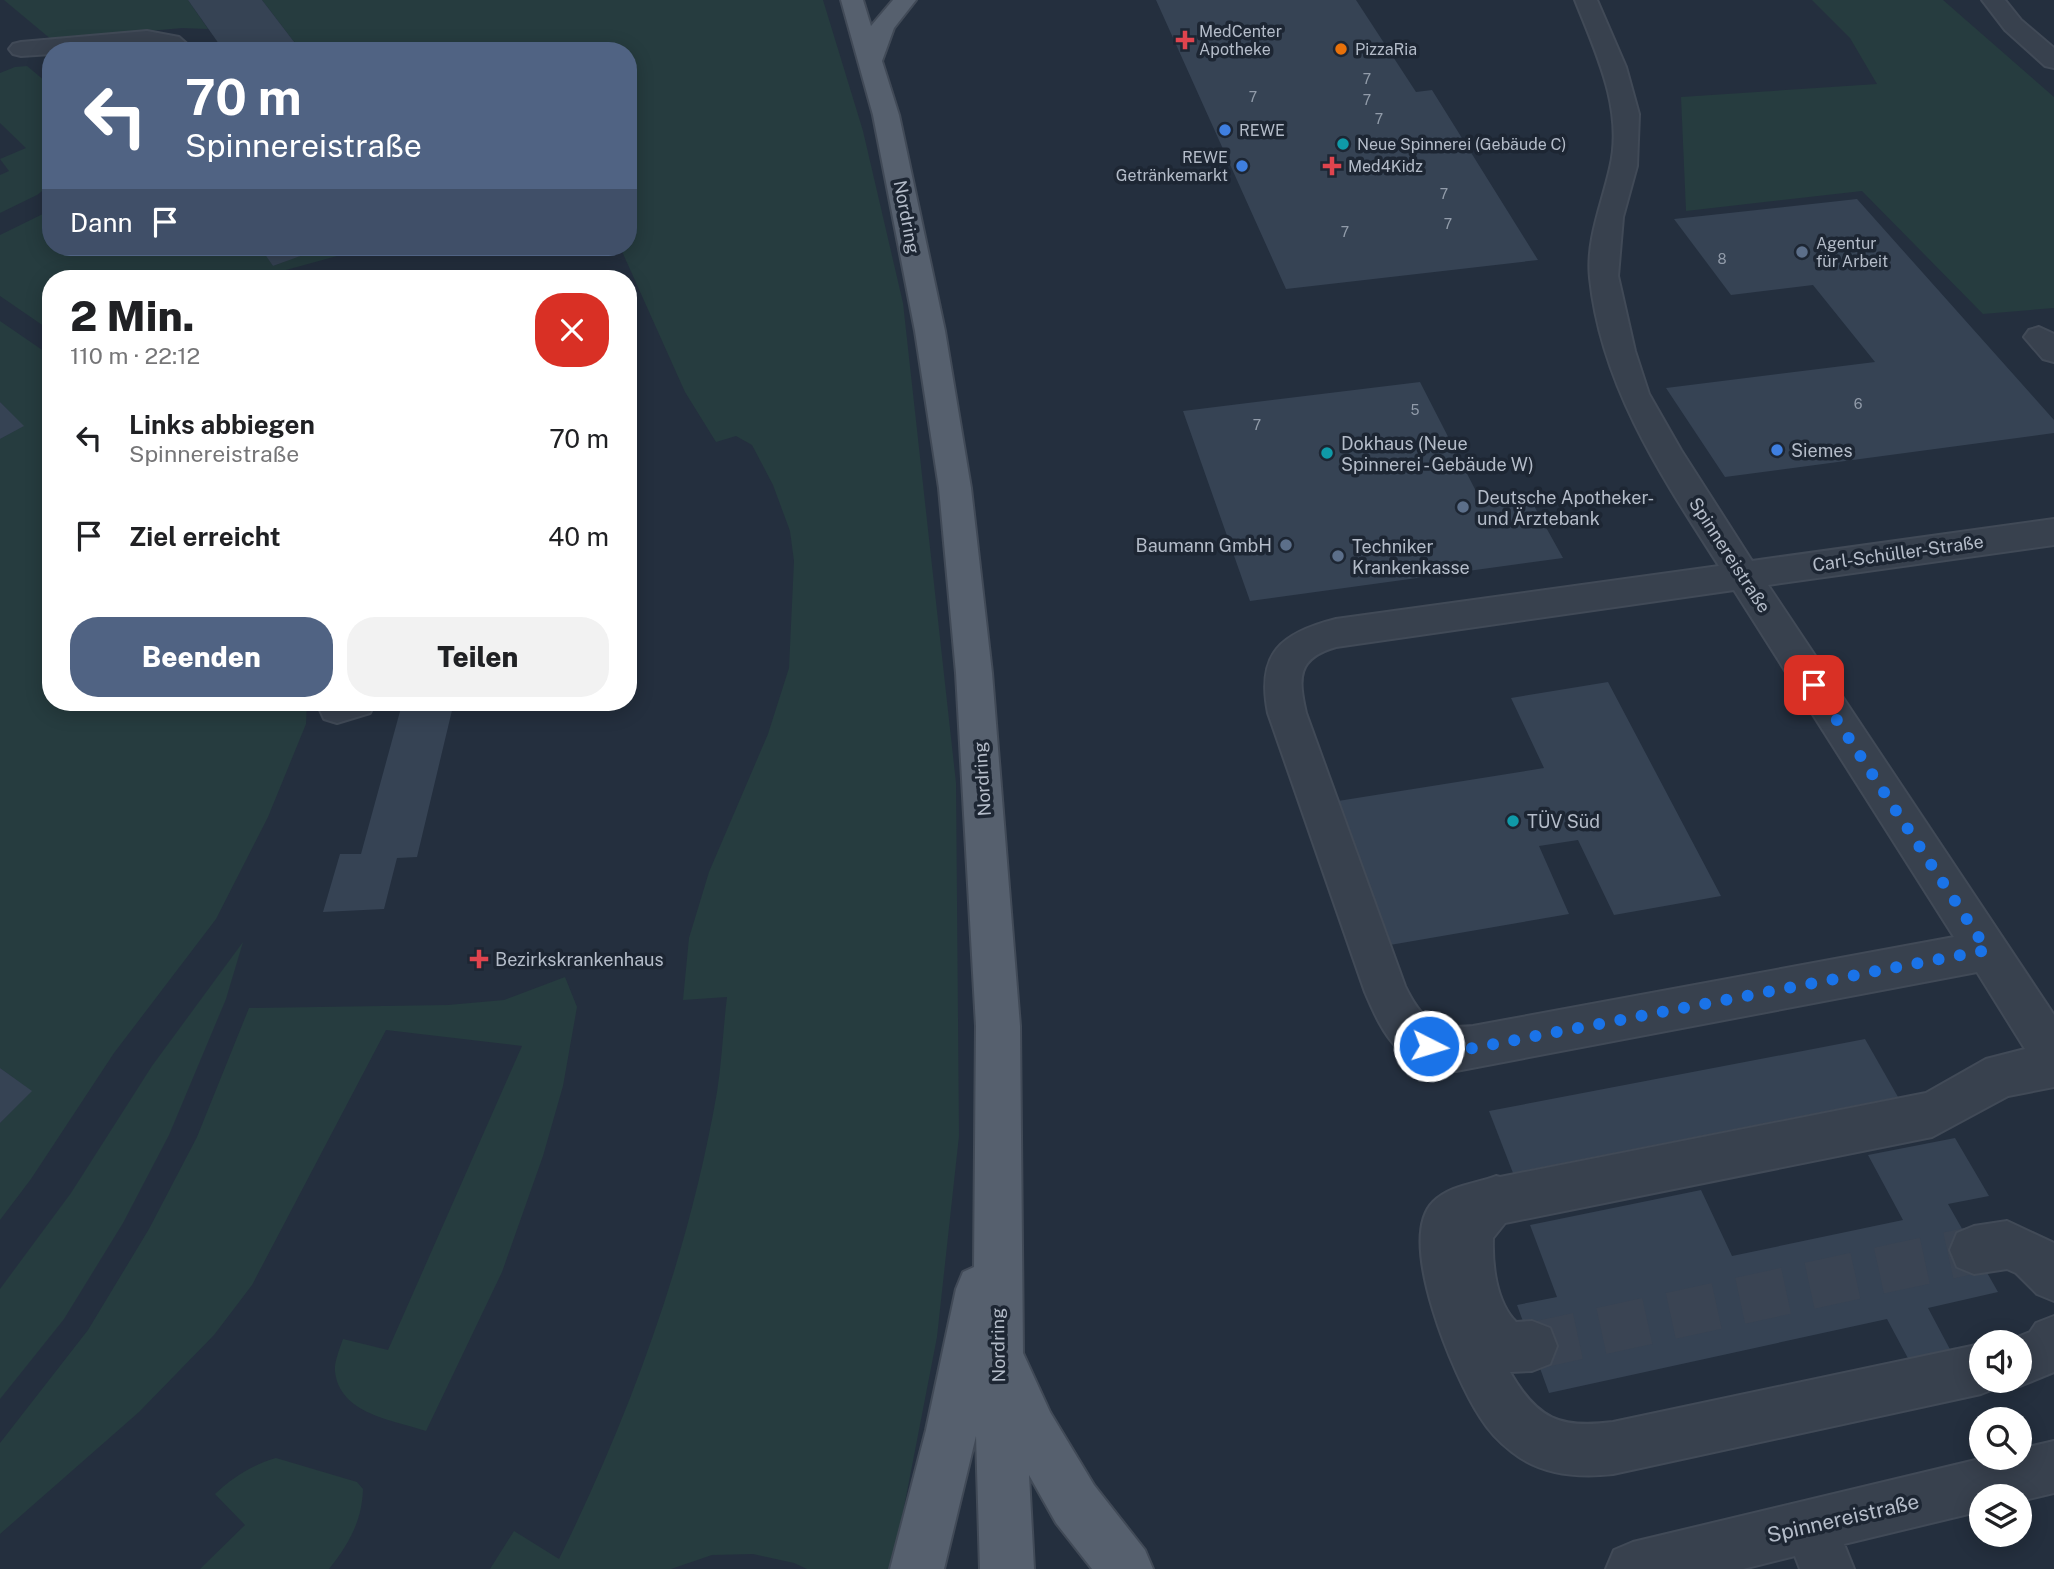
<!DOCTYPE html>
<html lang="de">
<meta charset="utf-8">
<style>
:root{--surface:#fff;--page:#f2f2f2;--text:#202124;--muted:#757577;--accent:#506383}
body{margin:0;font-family:"Public Sans",sans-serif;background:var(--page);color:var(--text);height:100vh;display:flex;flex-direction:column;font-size:26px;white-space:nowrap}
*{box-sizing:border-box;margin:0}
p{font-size:23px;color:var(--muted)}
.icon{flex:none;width:38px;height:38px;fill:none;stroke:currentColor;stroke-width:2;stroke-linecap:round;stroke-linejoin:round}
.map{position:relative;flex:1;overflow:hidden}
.details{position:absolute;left:42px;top:270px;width:595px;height:441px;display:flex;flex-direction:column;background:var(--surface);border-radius:28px;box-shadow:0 4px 18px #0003}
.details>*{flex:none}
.top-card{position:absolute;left:42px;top:42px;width:595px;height:214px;border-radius:28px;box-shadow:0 4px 18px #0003;background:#506383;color:#fff;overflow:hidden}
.controls{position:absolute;left:1969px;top:1330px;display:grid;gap:14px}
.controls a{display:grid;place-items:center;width:63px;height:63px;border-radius:50%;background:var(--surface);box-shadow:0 4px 18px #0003;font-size:35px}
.pin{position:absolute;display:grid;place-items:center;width:60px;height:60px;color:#fff;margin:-30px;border-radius:14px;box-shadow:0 4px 10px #0006}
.me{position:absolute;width:77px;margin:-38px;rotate:95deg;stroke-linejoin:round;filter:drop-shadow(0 0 5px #0008)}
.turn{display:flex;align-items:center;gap:24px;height:147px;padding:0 28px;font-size:32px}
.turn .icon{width:91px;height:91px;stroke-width:2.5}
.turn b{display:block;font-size:49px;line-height:60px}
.then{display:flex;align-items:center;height:66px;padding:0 28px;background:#0003;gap:14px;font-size:26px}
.round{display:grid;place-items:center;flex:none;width:74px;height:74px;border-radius:28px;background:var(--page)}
.overview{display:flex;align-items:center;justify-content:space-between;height:119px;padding:0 28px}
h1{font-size:42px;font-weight:800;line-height:52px}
.primary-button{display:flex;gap:14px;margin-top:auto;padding:14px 28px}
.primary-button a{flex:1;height:80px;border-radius:28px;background:var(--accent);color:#fff;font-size:28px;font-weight:800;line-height:80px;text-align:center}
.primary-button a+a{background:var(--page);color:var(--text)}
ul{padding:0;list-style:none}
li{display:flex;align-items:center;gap:21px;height:98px;padding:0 28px}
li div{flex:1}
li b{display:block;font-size:26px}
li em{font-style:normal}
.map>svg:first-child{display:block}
.green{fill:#263c3f}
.building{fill:#364354}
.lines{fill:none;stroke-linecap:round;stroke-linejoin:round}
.minor-tunnel{stroke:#3a4453;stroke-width:47;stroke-dasharray:47 24;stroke-linecap:butt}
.minor-casing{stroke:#414a57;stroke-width:4}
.major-casing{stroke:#414a57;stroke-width:4}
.minor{fill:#38414e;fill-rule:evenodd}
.major{fill:#56606e;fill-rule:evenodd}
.route{stroke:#1a73e8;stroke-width:12;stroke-dasharray:0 21.6}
.health-dot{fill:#e0444e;stroke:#1d2633;stroke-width:2.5}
.food-dot{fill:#e8710a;stroke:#1d2633;stroke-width:2.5}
.shop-dot{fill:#3f7fe0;stroke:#1d2633;stroke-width:2.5}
.culture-dot{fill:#0f9aa8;stroke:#1d2633;stroke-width:2.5}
.service-dot{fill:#5c6f8a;stroke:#1d2633;stroke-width:2.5}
.labels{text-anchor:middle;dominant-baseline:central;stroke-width:7;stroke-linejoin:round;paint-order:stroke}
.number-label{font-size:14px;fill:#929caa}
.far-poi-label{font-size:16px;fill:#b4bcc9;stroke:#1d2633;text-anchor:start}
.street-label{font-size:18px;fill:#b4bcc9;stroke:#1d2633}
.poi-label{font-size:18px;fill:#b4bcc9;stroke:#1d2633;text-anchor:start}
.near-street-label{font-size:21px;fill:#b4bcc9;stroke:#1d2633}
</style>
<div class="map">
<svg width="2054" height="1569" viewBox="0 0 2054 1569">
<rect width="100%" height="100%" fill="#242f3e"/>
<g class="green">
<polygon points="4,0 188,0 208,29 182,28 52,40"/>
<path d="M262 0H823L863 131 903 303 956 783 959 1136 937 1337 892 1569H807L794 1563 753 1554 712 1555 671 1569H490L514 1531 559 1559C631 1413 689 1254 717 1092 722 1061 723 1029 727 997L683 1000 689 938 709 872 768 734 789 668 794 561 790 531 773 485 752 445 736 436 716 442 685 392 620 247H628V51H301Z"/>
<polygon points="1812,0 1943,0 2054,97 2054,308 1983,314 1862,191 1686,211 1681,97 1877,84 1850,38"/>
<polygon points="27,66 51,86 51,184 37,195 0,213 0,175 9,171 0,159 26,148 0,123 0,73 15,67"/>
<polygon points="51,210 51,247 207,247 209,251 220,247 261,247 273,266 322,247 370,247 275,273 268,278 51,278 51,331 0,296 0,235"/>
<polygon points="0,321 51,356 51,702 307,702 306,724 268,817 216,919 114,1053 31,1179 0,1220 0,1123 31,1091 0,1068 0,439 23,426 0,402"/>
<polygon points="243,942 226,999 169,1135 123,1223 64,1319 0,1399 0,1289 71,1193 152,1066"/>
<path d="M565 977 577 1007 563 1086 543 1156 502 1272 426 1431C393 1420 339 1414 335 1371 334 1362 340 1348 343 1339L388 1350 522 1046 386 1030 252 1285 214 1335 139 1412 0 1534V1443L88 1330 149 1229 197 1137 249 1008 448 1005 504 1000Z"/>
<path d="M276 1458 357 1482 363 1489C362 1521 349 1544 329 1569H200L245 1525 215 1494C233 1477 252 1465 276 1458Z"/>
</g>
<g class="building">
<polygon points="188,0 262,0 301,51 224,51"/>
<polygon points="1156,0 1356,0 1416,92 1432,90 1538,260 1286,289"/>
<polygon points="1857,199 2054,420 2054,433 1725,477 1666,388 1875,362 1813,285 1731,295 1674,219"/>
<polygon points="271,247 325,247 273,266 262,250"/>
<polygon points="1420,382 1481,501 1528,495 1563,558 1250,601 1183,411"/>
<polygon points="0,402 24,426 0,439"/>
<polygon points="1608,682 1721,896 1614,915 1578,840 1539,846 1569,914 1390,945 1338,801 1544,768 1511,698"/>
<polygon points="454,702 417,857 397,858 384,909 323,912 340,854 361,854 402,704"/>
<polygon points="1865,1039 1898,1097 1513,1173 1489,1111"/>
<polygon points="0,1068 32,1091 0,1123"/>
<polygon points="1955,1138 1989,1196 1948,1204 1998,1292 1928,1308 1953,1355 1911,1364 1887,1319 1549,1393 1517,1305 1557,1297 1530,1225 1701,1190 1732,1256 1903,1220 1868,1155"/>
</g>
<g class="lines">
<polyline class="minor-tunnel" points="1532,1346 1974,1250"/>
<g class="minor-casing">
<g id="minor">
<path d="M1575 0H1597L1626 67 1639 114 1637 166 1623 217 1618 276 1635 351 1649 394 1681 450 1752 561 2054 519V545L1768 585 2054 1015V1087L2008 1096 1932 1137 1505 1223 1493 1238C1492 1265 1496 1302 1516 1322L1532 1321 1550 1328 1557 1346 1550 1364 1532 1371 1510 1372C1537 1419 1560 1429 1613 1422L1981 1344V1381H2001L1999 1387 1981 1394 1613 1474C1578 1478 1541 1475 1512 1452 1499 1442 1488 1430 1480 1417 1455 1379 1395 1240 1433 1202 1450 1185 1475 1184 1496 1176L1500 1177 1926 1093 1986 1059 2025 1049 1977 972 1456 1071C1400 1067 1385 1039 1365 992L1268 713C1256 653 1281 633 1336 619L1719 566C1662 477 1601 386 1590 278 1586 240 1602 204 1610 168 1624 110 1596 53 1575 0ZM1734 590 1954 937 1473 1026C1434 1030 1422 1021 1405 986L1306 713C1298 678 1297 658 1336 647Z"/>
<polygon points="1982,0 2005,0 2021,20 2054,48 2054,68 2045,66 2005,30"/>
<polygon points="147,31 179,37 195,51 168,51 147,45 51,51 51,54 21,56 13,54 9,49 13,44 21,42"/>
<polygon points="2039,327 2054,334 2054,362 2043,359 2024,337 2029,330"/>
<polygon points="322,702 375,702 370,713 337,723 324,719 319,708"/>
<polygon points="2007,1221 2054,1243 2054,1301 2037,1294 2016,1273 2007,1269 1974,1274 1957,1267 1950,1250 1957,1233 1974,1226"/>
<polygon points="2054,1316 2054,1372 2020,1386 2007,1381 2020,1381 2020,1342 2005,1342 2030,1332 2036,1323"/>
<polygon points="2054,1441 2054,1493 2020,1501 2020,1496 1981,1496 1981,1511 1844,1544 1854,1569 1800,1569 1795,1556 1743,1569 1606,1569 1614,1550 1633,1542 1984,1458 2020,1458 2020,1449"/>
</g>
</g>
<g class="major-casing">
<polygon id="major" points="841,0 863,0 871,26 893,0 916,0 894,28 882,61 899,115 945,331 971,488 992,673 1020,1026 1023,1353 1050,1412 1094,1485 1145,1550 1153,1569 1092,1569 1056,1523 1029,1475 1034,1569 980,1569 976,1436 944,1569 890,1569 926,1430 956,1289 963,1272 974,1267 976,1026 956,673 939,488 915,331 873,115"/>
</g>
<use href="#minor" class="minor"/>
<use href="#major" class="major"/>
</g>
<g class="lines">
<polyline class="route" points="1429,1046 1459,1050 1473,1048 1987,950 1814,685"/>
</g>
<g class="health-dot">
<path d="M1181.5 29.5h7v7h7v7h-7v7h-7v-7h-7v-7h7z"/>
<path d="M1328.5 155.5h7v7h7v7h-7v7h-7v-7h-7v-7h7z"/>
<path d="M475.5 948.5h7v7h7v7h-7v7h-7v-7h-7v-7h7z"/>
</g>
<circle class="food-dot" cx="1341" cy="49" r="7"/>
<g class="shop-dot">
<circle cx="1225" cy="130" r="7"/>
<circle cx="1242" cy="166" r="7"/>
<circle cx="1777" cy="450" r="7"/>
</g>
<g class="culture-dot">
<circle cx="1343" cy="144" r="7"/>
<circle cx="1327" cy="453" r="7"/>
<circle cx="1513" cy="821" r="7"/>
</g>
<g class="service-dot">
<circle cx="1802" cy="252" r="7"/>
<circle cx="1463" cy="507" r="7"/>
<circle cx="1286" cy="545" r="7"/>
<circle cx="1338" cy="556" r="7"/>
</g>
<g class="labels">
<g class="number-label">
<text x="1367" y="79">7</text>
<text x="1253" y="97">7</text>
<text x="1367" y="100">7</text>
<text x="1379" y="119">7</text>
<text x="1444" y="194">7</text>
<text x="1448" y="224">7</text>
<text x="1345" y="232">7</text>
<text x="1722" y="259">8</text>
<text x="1858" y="404">6</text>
<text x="1415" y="410">5</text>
<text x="1257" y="425">7</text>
</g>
<g class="far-poi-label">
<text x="1199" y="31">MedCenter<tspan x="1199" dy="18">Apotheke</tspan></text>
<text x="1355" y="49">PizzaRia</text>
<text x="1239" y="130">REWE</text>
<text x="1357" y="144">Neue Spinnerei (Gebäude C)</text>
<text x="1228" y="157" text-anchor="end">REWE<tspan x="1228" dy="18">Getränkemarkt</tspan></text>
<text x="1348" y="166">Med4Kidz</text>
<text x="1816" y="243">Agentur<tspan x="1816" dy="18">für Arbeit</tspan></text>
</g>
<g class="street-label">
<text transform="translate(907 217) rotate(79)">Nordring</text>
<text transform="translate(1898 553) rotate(-8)">Carl-Schüller-Straße</text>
<text transform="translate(1730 555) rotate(57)">Spinnereistraße</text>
<text transform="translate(982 779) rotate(-94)">Nordring</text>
<text transform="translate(998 1345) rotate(-91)">Nordring</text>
</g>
<g class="poi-label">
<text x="1341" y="443">Dokhaus (Neue<tspan x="1341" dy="21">Spinnerei - Gebäude W)</tspan></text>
<text x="1791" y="450">Siemes</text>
<text x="1477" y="497">Deutsche Apotheker-<tspan x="1477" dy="21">und Ärztebank</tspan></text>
<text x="1272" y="545" text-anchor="end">Baumann GmbH</text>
<text x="1352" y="546">Techniker<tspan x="1352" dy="21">Krankenkasse</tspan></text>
<text x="1527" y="821">TÜV Süd</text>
<text x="495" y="959">Bezirkskrankenhaus</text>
</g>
<g class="near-street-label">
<text transform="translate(1843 1518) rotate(-13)">Spinnereistraße</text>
</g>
</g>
</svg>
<div class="controls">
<a><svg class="icon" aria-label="sound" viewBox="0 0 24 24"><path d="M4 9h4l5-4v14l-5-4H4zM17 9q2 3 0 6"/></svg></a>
<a><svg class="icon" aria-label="search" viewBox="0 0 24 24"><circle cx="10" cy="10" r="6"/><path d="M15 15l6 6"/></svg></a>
<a><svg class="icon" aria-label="layers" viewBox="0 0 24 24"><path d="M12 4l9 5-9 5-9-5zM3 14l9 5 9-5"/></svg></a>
</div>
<div class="pin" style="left:1814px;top:685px;background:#d93025"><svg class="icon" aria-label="arrive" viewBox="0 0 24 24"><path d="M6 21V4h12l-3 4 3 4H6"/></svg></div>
<svg class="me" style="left:1429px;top:1046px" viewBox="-20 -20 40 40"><circle r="17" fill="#1a73e8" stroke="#fff" stroke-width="3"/><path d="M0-11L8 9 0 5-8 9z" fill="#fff"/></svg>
<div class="top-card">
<div class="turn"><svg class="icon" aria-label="left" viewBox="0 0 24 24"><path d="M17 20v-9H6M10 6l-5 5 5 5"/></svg><div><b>70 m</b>Spinnereistraße</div></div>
<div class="then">Dann<svg class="icon" aria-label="arrive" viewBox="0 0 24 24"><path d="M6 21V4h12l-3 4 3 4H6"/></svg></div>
</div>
<section class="details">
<div class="overview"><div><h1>2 Min.</h1><p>110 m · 22:12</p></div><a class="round" style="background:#d93025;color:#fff"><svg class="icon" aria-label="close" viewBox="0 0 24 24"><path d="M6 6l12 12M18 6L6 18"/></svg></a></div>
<ul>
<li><svg class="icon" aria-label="left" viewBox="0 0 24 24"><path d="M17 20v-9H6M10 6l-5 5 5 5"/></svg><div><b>Links abbiegen</b><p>Spinnereistraße</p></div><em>70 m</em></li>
<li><svg class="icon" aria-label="arrive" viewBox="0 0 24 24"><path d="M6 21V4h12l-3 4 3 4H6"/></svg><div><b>Ziel erreicht</b></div><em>40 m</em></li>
</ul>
<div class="primary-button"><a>Beenden</a><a>Teilen</a></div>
</section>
</div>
